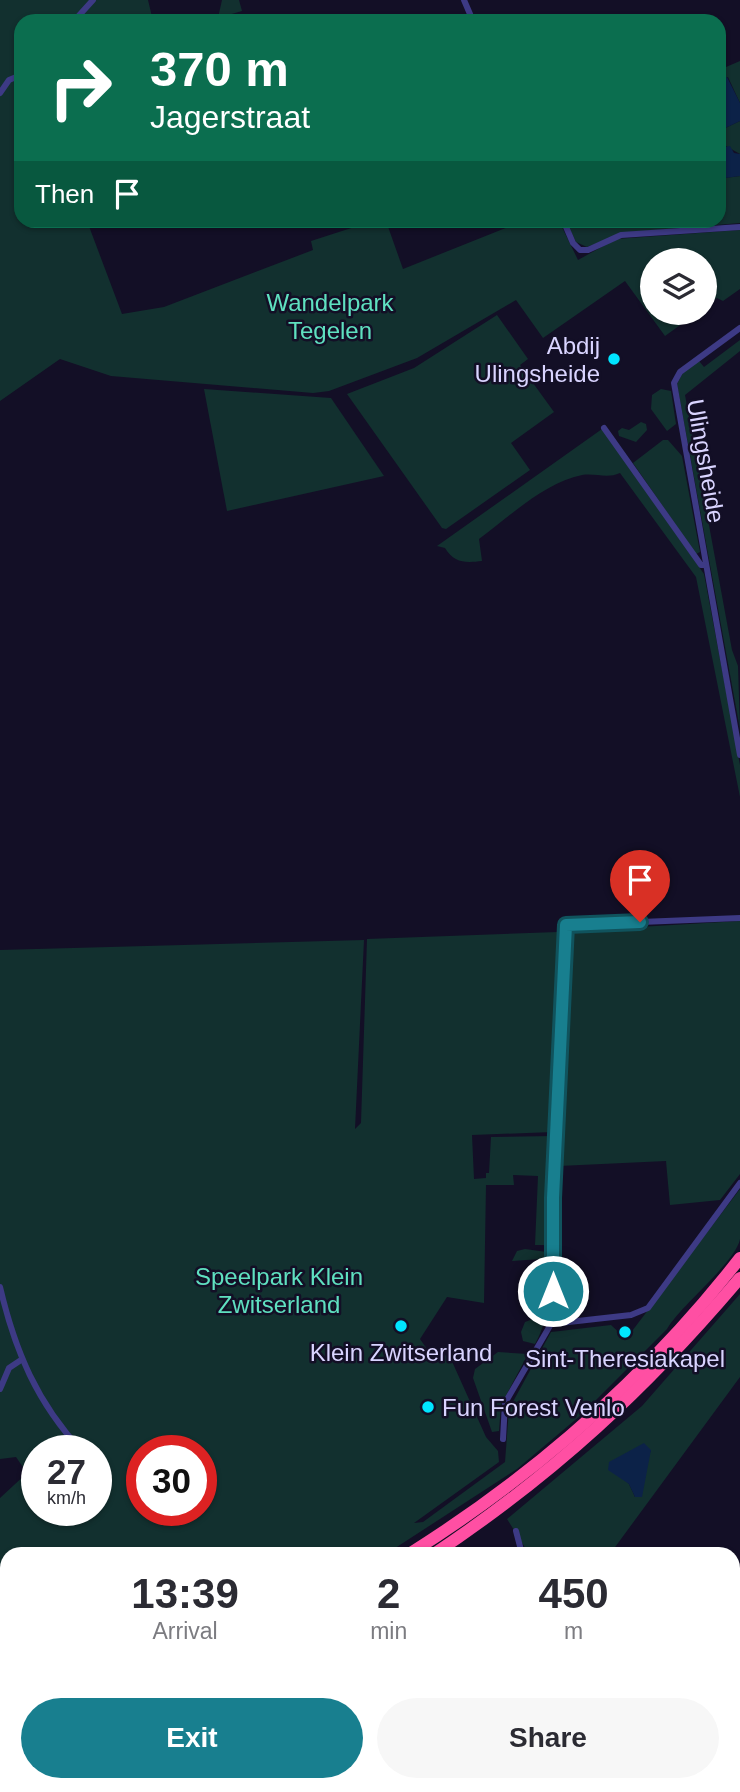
<!DOCTYPE html>
<style>
:root{--surface:#fff;--page:#f7f7f7;--text:#2b2b33;--muted:#7c7c81;--accent:#187f8f}
body{margin:0;font-family:Arial,sans-serif;background:var(--page);color:var(--text);height:100vh;display:flex;flex-direction:column;font-size:26px;white-space:nowrap}
*{box-sizing:border-box;margin:0}
p{font-size:23px;color:var(--muted)}
.icon{flex:none;width:38px;height:38px;fill:none;stroke:currentColor;stroke-width:2;stroke-linecap:round;stroke-linejoin:round}
.map{position:relative;flex:1;overflow:hidden}
.panel{position:absolute;left:0px;top:1547px;width:740px;height:245px;display:flex;flex-direction:column;background:var(--surface);border-radius:21px 21px 0 0;box-shadow:0 2px 5px #0004}
.panel>*{flex:none}
.guide{position:absolute;left:14px;top:14px;width:712px;height:214px;border-radius:21px;box-shadow:0 2px 5px #0004;background:#0b6e4f;color:#fff;overflow:hidden}
.buttons{position:absolute;left:640px;top:248px;display:grid;gap:14px}
.buttons a{display:grid;place-items:center;width:77px;height:77px;border-radius:50%;background:var(--surface);box-shadow:0 2px 5px #0004;font-size:35px}
.speed{position:absolute;left:21px;top:1435px;display:flex;gap:14px;font-size:35px;font-weight:700;text-align:center}
.speed>*{display:grid;place-content:center;width:91px;height:91px;border-radius:50%;background:var(--surface);box-shadow:0 2px 5px #0004;line-height:1}
.speed small{font-size:18px;font-weight:400}
.speed .limit{border:10px solid #d22;background:#fff;color:#111}
.pin{position:absolute;display:grid;place-items:center;width:60px;height:60px;color:#fff;margin:-72px -30px;border-radius:50% 50% 50% 0;rotate:-45deg;box-shadow:0 0 7px #0007}
.pin .icon{rotate:45deg}
.me{position:absolute;width:77px;margin:-38px;rotate:0deg;stroke-linejoin:round;filter:drop-shadow(0 0 5px #0008)}
.turn{display:flex;align-items:center;gap:24px;height:147px;padding:0 21px;font-size:32px}
.turn .icon{width:91px;height:91px;stroke-width:2.5}
.turn b{display:block;font-size:49px;line-height:60px}
.then{display:flex;align-items:center;height:66px;padding:0 21px;background:#0003;gap:14px;font-size:26px}
.eta{display:flex;justify-content:space-evenly;align-items:center;height:119px;text-align:center}
.eta b{font-size:42px;font-weight:800;line-height:49px}
.cta{display:flex;gap:14px;margin-top:auto;padding:14px 21px}
.cta a{flex:1;height:80px;border-radius:42px;background:var(--accent);color:#fff;font-size:28px;font-weight:800;line-height:80px;text-align:center}
.cta a+a{background:var(--page);color:var(--text)}
.map>svg:first-child{display:block}
.green{fill:#12302f;fill-rule:evenodd}
.water{fill:#0c2248}
.lines{fill:none;stroke-linecap:round;stroke-linejoin:round}
.stream{stroke:#0c2248;stroke-width:2}
.minor{stroke:#3d3a85;stroke-width:6}
.motorway{stroke:#ff4fa3;stroke-width:12}
.route-casing{stroke:#10535d;stroke-width:18}
.route{stroke:#187f8f;stroke-width:12}
.poi-dot{fill:#00e5ff;stroke:#130f26;stroke-width:2.5}
.labels{text-anchor:middle;dominant-baseline:central;stroke-width:5;stroke-linejoin:round;paint-order:stroke}
.park-label{font-size:24px;fill:#5fe0c0;stroke:#130f26}
.poi-label{font-size:24px;fill:#d9d4ff;stroke:#130f26}
.street-label{font-size:24px;fill:#d9d4ff;stroke:#130f26}
</style>
<div class="map">
<svg width="740" height="1792" viewBox="0 0 740 1792">
<rect width="100%" height="100%" fill="#130f26"/>
<g class="green">
<polygon points="0,0 148,0 153,21 21,21 21,82 18,85 21,87 21,220 87,221 122,314 164,307 313,250 311,241 373,221 386,221 403,269 523,221 559,221 578,260 616,239 740,230 740,289 723,301 717,298 705,307 705,261 653,261 653,313 697,313 665,336 625,281 543,338 516,300 417,358 329,391 313,393 111,376 60,359 0,401"/>
<polygon points="222,0 239,0 242,11 218,18"/>
<polygon points="740,61 740,103 728,77 719,81 719,70"/>
<polygon points="740,121 740,154 726,146 719,148 719,131"/>
<polygon points="719,170 725,178 740,176 740,223 623,233 587,247 576,242 566,221 719,220"/>
<polygon points="497,315 528,359 520,365 554,412 511,443 530,470 446,529 442,528 347,394 414,368"/>
<polygon points="740,340 740,351 685,395 732,650 738,666 740,729 677,384 682,374 699,361 704,367"/>
<polygon points="204,389 331,398 384,476 227,511"/>
<polygon points="661,389 671,391 676,424 667,431 651,409 652,395"/>
<polygon points="641,422 646,424 647,430 636,442 619,436 618,431 622,428 629,430"/>
<path d="M602 429 704 574 740 765V797L696 577 620 473C607 479 596 473 582 475 544 483 510 516 479 539L482 561C465 563 454 563 445 548L437 546Z"/>
<polygon points="663,440 668,440 682,456 700,552 696,554 633,463"/>
<polygon points="740,921 740,1174 720,1200 670,1205 666,1161 559,1166 571,931"/>
<path d="M558 932 561 935 553 1132 472 1135 474 1179 486 1178V1173H489L491 1137 553 1136 550 1245H535L538 1176 513 1175 514 1185H486L484 1303 447 1297 420 1339 427 1349 450 1357 486 1437 498 1451 499 1462 414 1523 423 1522 505 1462 509 1409 551 1332 611 1325 626 1339 740 1189C740 1205 740 1223 740 1239 736 1262 680 1306 667 1329L581 1415 517 1469 386 1554H7V1709L0 1711V1498L27 1473 16 1457 0 1459V950L364 940 355 1129 361 1123 367 939ZM37 1451H96V1510H37ZM142 1451H201V1510H142Z"/>
<path d="M525 1249 547 1252C560 1270 546 1326 535 1344L523 1341 521 1332 525 1322 538 1317 541 1259 512 1261 517 1251Z"/>
<path d="M740 1294V1377L610 1554H529L507 1519 642 1406ZM651 1450 635 1497 629 1484 619 1475Z"/>
<polygon points="498,1352 528,1354 501,1405 499,1431 492,1432 473,1378 475,1369"/>
<polygon points="65,1785 397,1785 402,1792 84,1792"/>
</g>
<g class="water">
<polygon points="727,77 740,103 740,121 719,131 719,81"/>
<polygon points="730,146 734,153 740,154 740,176 725,178 719,170 719,148"/>
<polygon points="644,1443 651,1450 642,1497 635,1497 629,1484 608,1470 609,1462"/>
</g>
<g class="lines">
<g class="stream">
<polyline points="0,1669 7,1676"/>
<polyline points="147,1785 153,1789 172,1785 179,1792"/>
</g>
<g class="minor">
<polyline points="464,0 473,21"/>
<polyline points="74,21 93,0"/>
<polyline points="0,93 9,80 21,75"/>
<polyline points="563,220 573,243 580,250 588,250 621,235 740,227"/>
<polyline points="740,328 680,372 674,383 740,755"/>
<polyline points="604,428 701,565 704,565"/>
<path d="M0 1287C15 1351 37 1403 82 1451"/>
<polyline points="551,1324 631,1315 648,1308 740,1183"/>
<polyline points="0,1389 9,1368 21,1360"/>
<polyline points="503,1439 505,1403 551,1324 553,1198 566,925 740,918"/>
<polyline points="516,1531 522,1554"/>
<polyline points="733,1700 740,1704"/>
<polyline points="382,1785 387,1792"/>
</g>
<g class="motorway">
<path d="M409 1554C535 1475 648 1376 740 1258"/>
<path d="M434 1554C555 1473 646 1389 740 1278"/>
<polyline points="0,1719 7,1717"/>
<polyline points="0,1761 7,1758"/>
<polyline points="0,1780 7,1781"/>
<polyline points="28,1785 54,1792"/>
</g>
</g>
<g class="lines">
<g class="route-casing">
<polyline id="route" points="553,1291 553,1198 566,925 640,922"/>
</g>
<use href="#route" class="route"/>
</g>
<g class="poi-dot">
<circle cx="614" cy="359" r="7"/>
<circle cx="401" cy="1326" r="7"/>
<circle cx="625" cy="1332" r="7"/>
<circle cx="428" cy="1407" r="7"/>
</g>
<g class="labels">
<g class="park-label">
<text x="330" y="302">Wandelpark<tspan x="330" dy="28">Tegelen</tspan></text>
<text x="279" y="1276">Speelpark Klein<tspan x="279" dy="28">Zwitserland</tspan></text>
</g>
<g class="poi-label">
<text x="600" y="345" text-anchor="end">Abdij<tspan x="600" dy="28">Ulingsheide</tspan></text>
<text x="401" y="1352">Klein Zwitserland</text>
<text x="625" y="1358">Sint-Theresiakapel</text>
<text x="442" y="1407" text-anchor="start">Fun Forest Venlo</text>
</g>
<g class="street-label">
<text transform="translate(706 461) rotate(80)">Ulingsheide</text>
</g>
</g>
</svg>
<div class="buttons">
<a><svg class="icon" aria-label="layers" viewBox="0 0 24 24"><path d="M12 4l9 5-9 5-9-5zM3 14l9 5 9-5"/></svg></a>
</div>
<div class="speed"><div>27<small>km/h</small></div><div class="limit">30</div></div>
<div class="pin" style="left:640px;top:922px;background:#d93025"><svg class="icon" aria-label="arrive" viewBox="0 0 24 24"><path d="M6 21V4h12l-3 4 3 4H6"/></svg></div>
<svg class="me" style="left:553px;top:1291px" viewBox="-20 -20 40 40"><circle r="17" fill="#187f8f" stroke="#fff" stroke-width="3"/><path d="M0-11L8 9 0 5-8 9z" fill="#fff"/></svg>
<div class="guide">
<div class="turn"><svg class="icon" aria-label="right" viewBox="0 0 24 24"><path d="M7 20v-9h11M14 6l5 5-5 5"/></svg><div><b>370 m</b>Jagerstraat</div></div>
<div class="then">Then<svg class="icon" aria-label="arrive" viewBox="0 0 24 24"><path d="M6 21V4h12l-3 4 3 4H6"/></svg></div>
</div>
<section class="panel">
<div class="eta">
<div><b>13:39</b><p>Arrival</p></div>
<div><b>2</b><p>min</p></div>
<div><b>450</b><p>m</p></div>
</div>
<div class="cta"><a>Exit</a><a>Share</a></div>
</section>
</div>
